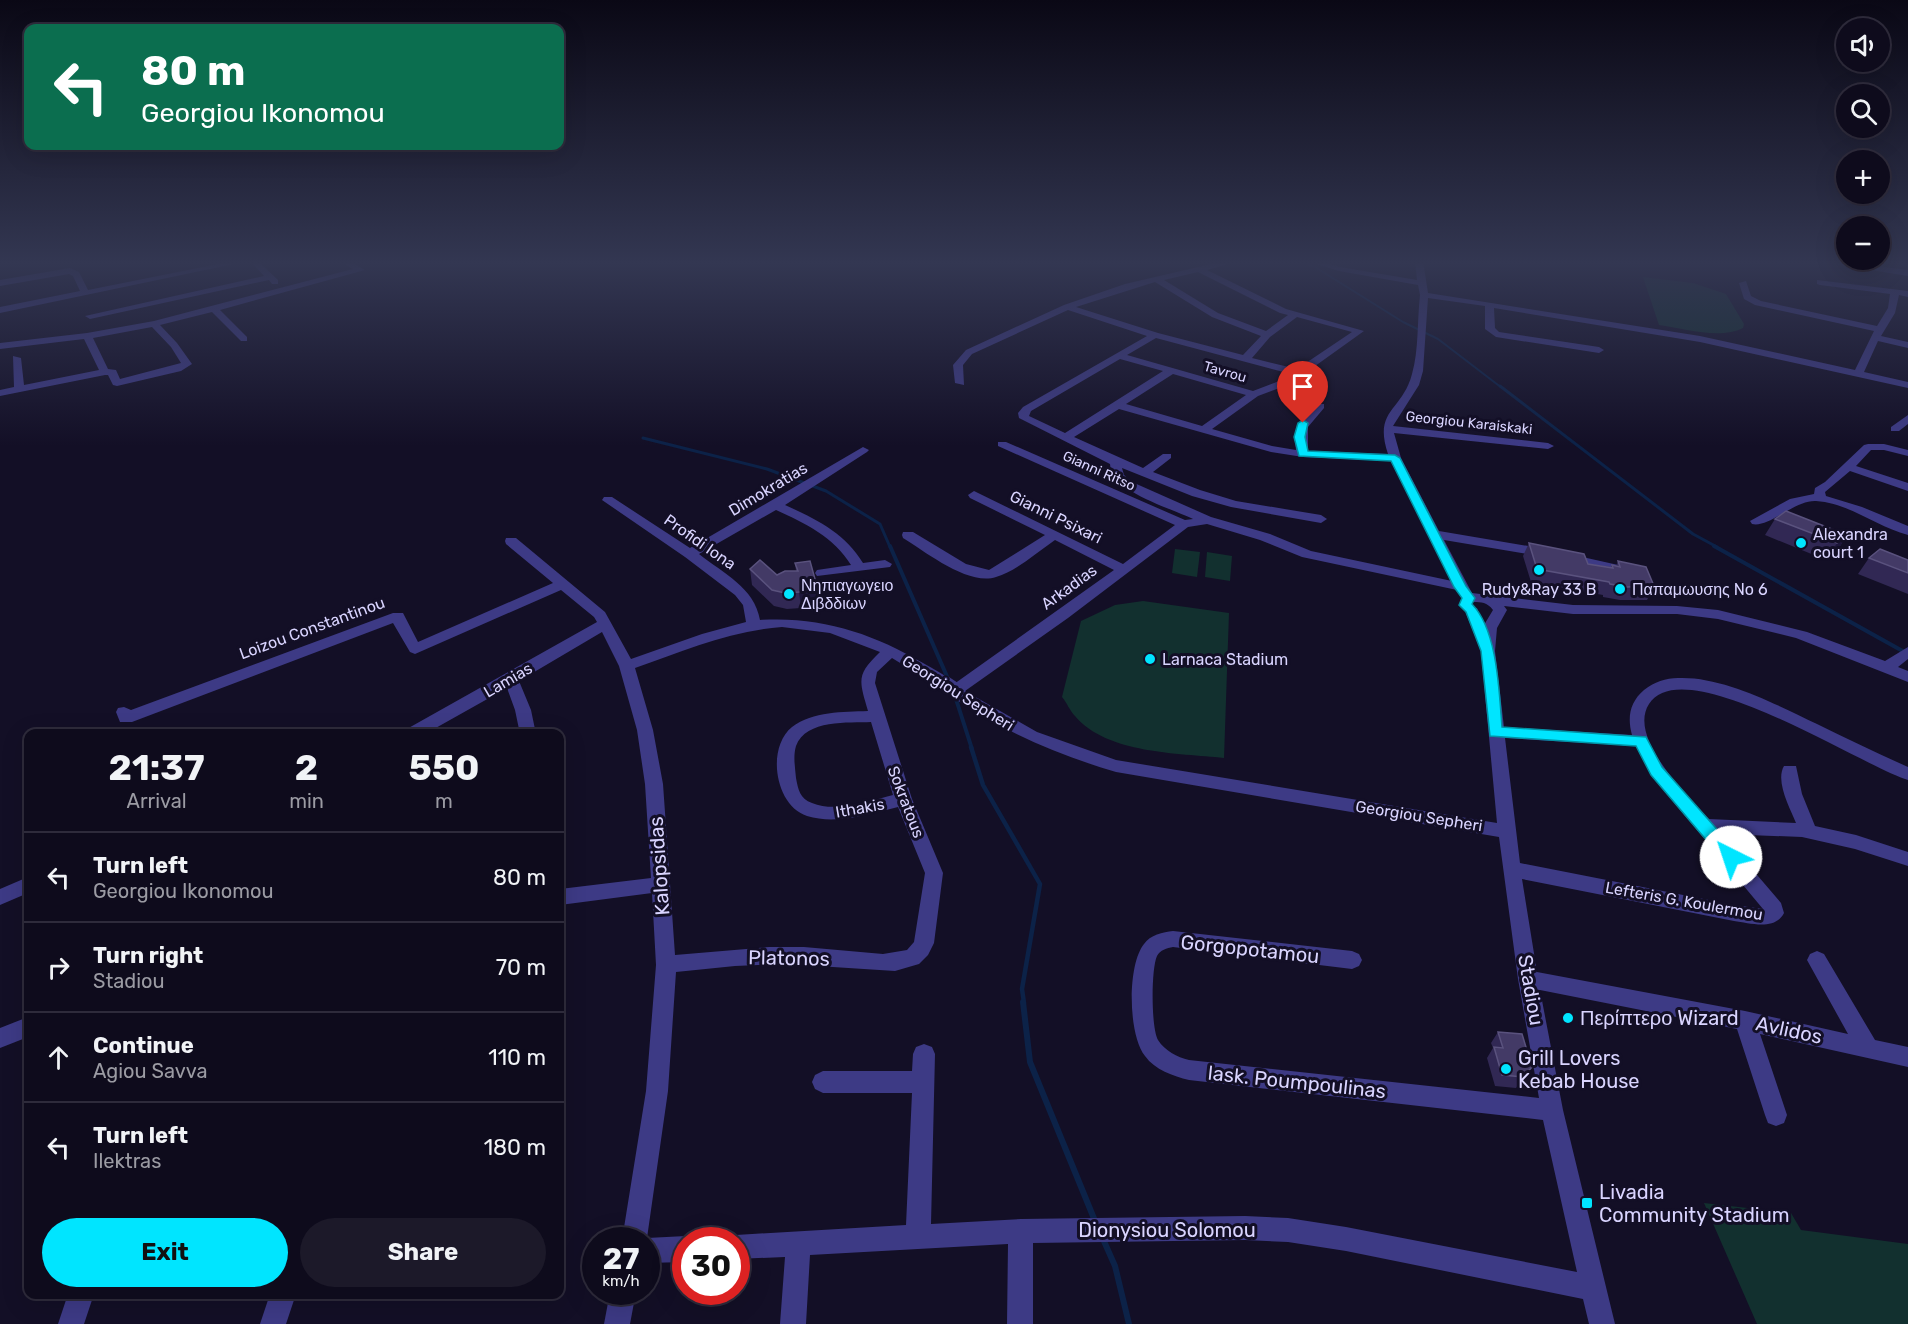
<!DOCTYPE html>
<meta charset="utf-8">
<style>
:root{--surface:#0e0b1c;--page:#1c1929;--text:#f1f3f6;--muted:#9b9ba3;--line:#2e2b3b;--accent:#00e5ff}
body{margin:0;font-family:Rubik,sans-serif;background:var(--page);color:var(--text);height:100vh;display:flex;flex-direction:column;font-size:22px;white-space:nowrap}
*{box-sizing:border-box;margin:0}
p{font-size:20px;color:var(--muted)}
.icon{flex:none;width:33px;height:33px;fill:none;stroke:currentColor;stroke-width:2;stroke-linecap:round;stroke-linejoin:round}
.map{position:relative;flex:1;overflow:hidden}
.details{position:absolute;left:24px;top:729px;width:540px;height:570px;display:flex;flex-direction:column;background:var(--surface);border-radius:12px;box-shadow:0 6px 24px #0002,0 0 0 2px var(--line)}
.details>*{flex:none}
.banner{position:absolute;left:24px;top:24px;width:540px;height:126px;border-radius:12px;box-shadow:0 6px 24px #0002,0 0 0 2px var(--line);background:#0b6e4f;color:#fff;overflow:hidden}
.tools{position:absolute;left:1836px;top:18px;display:grid;gap:12px}
.tools a{display:grid;place-items:center;width:54px;height:54px;border-radius:50%;background:var(--surface);box-shadow:0 6px 24px #0002,0 0 0 2px var(--line);font-size:30px}
.speed{position:absolute;left:582px;top:1227px;display:flex;gap:12px;font-size:30px;font-weight:700;text-align:center}
.speed>*{display:grid;place-content:center;width:78px;height:78px;border-radius:50%;background:var(--surface);box-shadow:0 6px 24px #0002,0 0 0 2px var(--line);line-height:1}
.speed small{font-size:15px;font-weight:400}
.speed .limit{border:9px solid #d22;background:#fff;color:#111}
.pin{position:absolute;display:grid;place-items:center;width:51px;height:51px;color:#fff;margin:-62px -26px;border-radius:50% 50% 50% 0;rotate:-45deg;box-shadow:0 0 6px #0007}
.pin .icon{rotate:45deg}
.me{position:absolute;width:66px;margin:-33px;rotate:319deg;stroke-linejoin:round;filter:drop-shadow(0 0 4px #0008)}
.turn{display:flex;align-items:center;gap:21px;height:126px;padding:0 18px;font-size:27px}
.turn .icon{width:78px;height:78px;stroke-width:2.5}
.turn b{display:block;font-size:42px;line-height:51px}
.eta{display:flex;justify-content:space-evenly;align-items:center;height:102px;text-align:center}
.eta b{font-size:36px;font-weight:700;line-height:42px}
.button{display:flex;gap:12px;margin-top:auto;padding:12px 18px}
.button a{flex:1;height:69px;border-radius:36px;background:var(--accent);color:#111;font-size:24px;font-weight:700;line-height:69px;text-align:center}
.button a+a{background:var(--page);color:var(--text)}
ul{padding:0;list-style:none}
li{display:flex;align-items:center;gap:18px;height:90px;padding:0 18px;border-top:2px solid var(--line)}
li div{flex:1}
li b{display:block;font-size:22px}
li em{font-style:normal}
.map>svg:first-child{display:block}
.green{fill:#12302f}
.lines{fill:none;stroke-linecap:round;stroke-linejoin:round}
.stream-far4{stroke:#0c2248;stroke-width:2}
.stream-far3{stroke:#0c2248;stroke-width:3}
.stream-far2{stroke:#0c2248;stroke-width:4}
.stream-far1{stroke:#0c2248;stroke-width:4.5}
.stream{stroke:#0c2248;stroke-width:6}
.minor{fill:#3d3a85;fill-rule:evenodd}
.minor-bridge{stroke:#3d3a85;stroke-width:15}
.wall{fill:#312854}
.shaded-wall{fill:#1d163a}
.building{fill:#433a66;stroke:#5a527e;stroke-width:1.5}
.route{fill:#00e5ff;stroke:#0095a6;stroke-width:1.5}
.poi-dot{fill:#00e5ff;stroke:#130f26;stroke-width:2}
.labels{text-anchor:middle;dominant-baseline:central;stroke-width:6;stroke-linejoin:round;paint-order:stroke}
.far-street-label{font-size:14px;fill:#d9d4ff;stroke:#130f26}
.street-label{font-size:16px;fill:#d9d4ff;stroke:#130f26}
.poi-label{font-size:16px;fill:#d9d4ff;stroke:#130f26;text-anchor:start}
.near-street-label{font-size:20px;fill:#d9d4ff;stroke:#130f26}
.near-poi-label{font-size:20px;fill:#d9d4ff;stroke:#130f26;text-anchor:start}
</style>
<div class="map">
<svg width="1908" height="1324" viewBox="0 0 1908 1324">
<rect width="100%" height="100%" fill="#130f26"/>
<g class="green">
<path d="M1643 277 1693 283 1726 294 1744 324 1743 328C1720 340 1683 328 1659 325Z"/>
<polygon points="1175,549 1200,552 1197,577 1172,573"/>
<polygon points="1207,552 1232,556 1230,581 1205,577"/>
<path d="M1143 601 1229 613 1224 758C1178 753 1107 754 1075 716 1070 711 1067 703 1062 697L1081 621 1115 605Z"/>
<polygon points="1704,1203 1791,1213 1801,1230 1908,1244 1908,1324 1757,1324"/>
</g>
<g class="lines">
<g class="stream-far4">
<polyline points="1301,261 1315,267 1403,322 1438,339 1502,388"/>
<polyline points="1879,261 1908,265"/>
</g>
<g class="stream-far3">
<polyline points="1500,386 1693,534 1717,547"/>
<polyline points="643,438 767,469 826,491 880,524 890,547"/>
</g>
<g class="stream-far2">
<polyline points="890,546 949,681"/>
<polyline points="1714,546 1908,654"/>
<polyline points="955,696 972,749"/>
</g>
<polyline class="stream-far1" points="971,747 983,785 1040,884 1022,989 1024,1003"/>
<g class="stream">
<polyline points="1023,1002 1030,1062 1095,1221"/>
<polyline points="1103,1239 1115,1266 1129,1324"/>
</g>
<g class="minor">
<polygon points="0,261 9,261 0,264"/>
<polygon points="233,261 248,261 0,313 0,307 80,291 73,276 69,274 0,286 0,280 70,268 79,272 88,290"/>
<polygon points="250,261 258,261 278,280 278,284 272,284 269,280 90,319 85,316 264,276"/>
<path d="M339 261H349L365 270 220 310 247 337V341H241L212 312 160 325 177 343 192 364 181 371 117 386 113 385 108 375H105L0 396V390L14 387 13 356 21 358 24 385 99 370 84 339 0 349V343L87 333 154 321 353 269ZM152 327 171 347 181 363 120 379 116 370 108 369 93 338Z"/>
<path d="M1224 261H1238L1207 270 1286 309 1364 331 1290 384 1258 396 1212 429 1272 446 1296 450C1293 429 1301 417 1316 404H1324V408L1308 427V451L1388 454C1373 409 1402 412 1412 374 1419 350 1417 321 1420 295L1418 285 1339 271 1307 261H1319L1340 267 1417 280 1415 261H1423L1428 293 1700 336 1855 370 1874 331 1755 305 1744 299 1739 283 1746 281 1751 296 1761 301 1877 326 1888 308 1890 294 1820 285 1817 284V280L1908 291V297L1899 295 1895 313 1881 336 1908 342V348L1878 341 1864 372 1908 382V388L1700 342 1494 308 1495 328 1499 332 1599 347 1604 350 1599 353 1496 337 1485 329V306L1428 298 1423 371 1419 385 1393 426 1548 443 1554 446 1548 449 1394 433 1401 458 1439 531 1546 549 1553 553 1546 557 1444 540 1472 593 1573 605 1677 606 1718 610 1807 632 1885 661 1908 647V659L1898 667 1908 671V682L1796 638 1718 619 1677 614H1573L1504 606 1507 610 1497 628 1495 651 1504 727 1632 735C1627 717 1630 702 1644 690 1654 682 1666 678 1678 678 1723 676 1777 705 1817 724 1847 739 1877 753 1908 767V780C1861 766 1683 649 1649 704 1627 738 1689 797 1709 819L1796 823C1790 808 1775 781 1784 766H1796L1802 794 1815 826 1856 835 1908 852V866L1855 849 1802 837 1722 834 1781 903 1784 913C1775 931 1750 923 1734 921L1522 879 1537 972 1745 1011 1848 1034 1807 960 1810 954 1817 951 1824 954 1875 1040 1908 1047V1067L1760 1034 1787 1115 1784 1123 1776 1126 1768 1123 1765 1115 1737 1029 1540 990 1563 1110 1615 1324H1589L1583 1299 1346 1251 1288 1242 1245 1240 1033 1243V1324H1007L1008 1244 810 1255 806 1324H780L785 1257 736 1259V1240H726L736 1235 906 1225 912 1093H823L815 1089 812 1082 815 1075 823 1071H912L913 1054 916 1047 924 1044 932 1047 935 1054 931 1224 1021 1219 1245 1216 1288 1218 1346 1227 1577 1272 1543 1120 1189 1080C1173 1076 1155 1070 1145 1056 1128 1035 1127 965 1144 944 1150 935 1163 932 1173 931L1352 951 1359 954 1362 960 1359 966 1352 969 1173 947C1167 948 1160 950 1157 956 1151 969 1151 1028 1158 1040 1165 1051 1177 1057 1189 1060L1539 1098 1518 979 1499 837 1116 772C1055 754 1001 730 949 695L948 689 941 688 892 658 877 672 875 683 912 799 943 873 934 943 928 955 919 964 895 971 786 964 735 966 676 972 668 1091 647 1238 686 1236 695 1240H686V1262L646 1263V1240H622L646 1091 656 965 652 893 560 905V889L651 878 645 784 637 730 619 666 602 632 519 681 531 710 536 734H520L515 710 507 688 425 734H403L405 730 597 622 594 617 561 590 415 654 410 652 393 623 132 722H120L116 712 118 708 124 707 131 710 393 613H403L418 642 553 583 506 544 505 541 506 538H516L605 612 631 659 702 634 746 622 743 605 735 595 685 557 602 500 604 497H612L690 548 863 447 869 450 867 452 785 505C816 519 845 533 863 563L885 560 892 564 890 567 817 576 815 573 817 570 851 565C834 537 805 523 776 510L699 554C724 574 754 587 760 620 820 616 872 633 923 663 933 669 947 675 954 684L1114 570 1055 540C1036 553 1018 570 996 577 968 586 926 552 903 538L902 535 903 532H913L966 564 989 570 1045 535 970 498 968 495 974 491 1123 564 1175 525 998 446V442H1006L1185 520 1193 519C1171 508 1111 492 1110 464L1019 418 1018 413 1023 407 1147 336 1068 310 972 354 963 365 964 385 955 383 953 365 966 350 1064 305 1125 284ZM1198 272 1280 313 1288 315 1266 331 1218 313 1164 280ZM1155 282 1212 317 1261 336 1243 355 1158 333 1076 307ZM1297 317 1352 332 1297 369 1252 358 1270 337ZM1156 338 1291 374 1282 380 1253 391 1127 355ZM1120 359 1163 371 1065 433 1029 416 1031 411ZM1173 374 1246 395 1202 426 1126 404ZM1119 409 1271 452 1303 457 1391 461 1452 581 1311 551 1270 534 1211 517 1132 482 1124 475 1122 468 1192 496 1231 507 1321 523 1327 519 1321 515 1236 501 1200 490 1153 472 1171 458V454H1163L1143 468 1074 437ZM1207 524 1260 540 1302 557 1457 590 1463 601C1475 604 1484 598 1493 610L1484 625 1477 608H1467L1465 611 1481 651 1497 823 1116 760 1037 732 965 691 1068 618 1188 527ZM782 627 830 633 880 652C856 675 859 680 868 711 843 712 813 711 792 727 766 748 775 806 807 816 836 825 870 814 898 807L925 873 914 942 907 950 883 954 804 947H769L675 955 663 784 653 730 635 668C684 651 729 631 782 627ZM871 722 893 795C869 801 836 813 812 803 800 799 798 789 796 778 795 767 793 756 796 746 806 719 849 723 871 722ZM1505 738 1636 746 1651 775 1763 909 1734 905 1520 863Z"/>
<polygon points="1815,261 1836,261 1908,270 1908,276"/>
<polygon points="1908,415 1908,424 1899,431 1891,431 1891,427"/>
<path d="M1868 444H1884L1908 450V456L1884 450H1871L1856 466 1908 483V491L1850 471 1825 492 1826 496 1862 507 1908 526V535C1877 527 1849 503 1816 501 1794 500 1770 528 1752 524L1750 521 1790 499 1814 494 1815 488 1825 482 1864 445Z"/>
<polygon points="1569,554 1636,569 1638,572 1631,576 1564,561 1562,558"/>
<polygon points="28,877 28,893 0,905 0,889"/>
<polygon points="28,1017 28,1037 0,1048 0,1028"/>
<polygon points="610,1292 636,1292 630,1324 604,1324"/>
<polygon points="68,1294 94,1294 84,1324 58,1324"/>
<polygon points="270,1294 296,1294 286,1324 260,1324"/>
</g>
<polyline class="minor-bridge" points="946,684 958,692"/>
</g>
<g class="wall">
<polygon points="1775,519 1847,535 1837,551 1826,560 1765,535"/>
<polygon points="1529,543 1588,564 1611,567 1612,565 1616,566 1618,561 1654,586 1647,600 1620,600 1603,597 1603,595 1531,582 1523,556"/>
<polygon points="1869,558 1908,560 1908,594 1858,574"/>
<polygon points="795,563 816,596 811,603 801,608 787,609 774,606 752,585 750,569 777,575 796,571"/>
<polygon points="1498,1032 1532,1067 1525,1078 1516,1088 1495,1086 1487,1058 1493,1048 1491,1043"/>
</g>
<g class="shaded-wall">
<polygon points="1847,535 1837,551 1826,560 1837,543"/>
<polygon points="815,579 816,596 811,603 801,608 799,592"/>
<polygon points="1532,1067 1525,1078 1516,1088 1523,1077"/>
</g>
<g class="building">
<polygon points="1786,511 1847,535 1837,543 1775,519"/>
<polygon points="1529,543 1584,554 1588,564 1613,568 1612,565 1620,567 1618,561 1646,567 1654,586 1627,587 1610,584 1609,582 1537,569"/>
<polygon points="1880,549 1908,560 1908,573 1869,558"/>
<polygon points="760,560 777,575 785,571 798,571 795,563 810,561 815,579 809,587 799,592 785,593 772,590 750,569"/>
<polygon points="1498,1032 1522,1034 1532,1067 1523,1077 1502,1075 1494,1047 1503,1048"/>
</g>
<linearGradient id="sky" x2="0" y2="1"><stop stop-color="#0a0815"/><stop offset="0.59" stop-color="#333752"/><stop offset="1" stop-color="#333752" stop-opacity="0"/></linearGradient>
<rect width="1908" height="446" fill="url(#sky)"/>
<path class="route" d="M1303 420 1308 423 1305 437 1308 451 1395 455 1400 458 1466 586 1475 598 1472 604C1498 631 1499 692 1502 727L1646 737 1662 767 1737 852 1739 857 1737 862 1731 864 1725 862 1651 775 1636 746 1490 736 1481 651 1466 612 1459 605 1462 598 1454 587 1391 461 1299 456 1294 437 1298 423Z"/>
<g class="poi-dot">
<circle cx="1801" cy="543" r="6"/>
<circle cx="1539" cy="570" r="6"/>
<circle cx="1620" cy="589" r="6"/>
<circle cx="789" cy="594" r="6"/>
<circle cx="1150" cy="659" r="6"/>
<circle cx="1568" cy="1018" r="6"/>
<circle cx="1506" cy="1069" r="6"/>
<rect x="1581" y="1197" width="12" height="12" rx="3"/>
</g>
<g class="labels">
<g class="far-street-label">
<text transform="translate(1225 372) rotate(16)">Tavrou</text>
<text transform="translate(1469 423) rotate(6)">Georgiou Karaiskaki</text>
<text transform="translate(1099 471) rotate(24)">Gianni Ritso</text>
</g>
<g class="street-label">
<text transform="translate(768 489) rotate(-31)">Dimokratias</text>
<text transform="translate(1056 517) rotate(26)">Gianni Psixari</text>
<text transform="translate(700 542) rotate(35)">Profidi Iona</text>
<text transform="translate(1069 587) rotate(-36)">Arkadias</text>
<text transform="translate(312 628) rotate(-20)">Loizou Constantinou</text>
<text transform="translate(508 680) rotate(-30)">Lamias</text>
<text transform="translate(958 693) rotate(32)">Georgiou Sepheri</text>
<text transform="translate(906 802) rotate(69)">Sokratous</text>
<text transform="translate(860 808) rotate(-10)">Ithakis</text>
<text transform="translate(1419 816) rotate(9)">Georgiou Sepheri</text>
<text transform="translate(1684 901) rotate(10)">Lefteris G. Koulermou</text>
</g>
<g class="poi-label">
<text x="1813" y="534">Alexandra<tspan x="1813" dy="18">court 1</tspan></text>
<text x="801" y="585">Νηπιαγωγειο<tspan x="801" dy="18">Διβδδιων</tspan></text>
<text x="1539" y="589" text-anchor="middle">Rudy&amp;Ray 33 B</text>
<text x="1632" y="589">Παπαμωυσης No 6</text>
<text x="1162" y="659">Larnaca Stadium</text>
</g>
<g class="near-street-label">
<text transform="translate(659 866) rotate(-94)">Kalopsidas</text>
<text transform="translate(1250 949) rotate(6)">Gorgopotamou</text>
<text transform="translate(789 958) rotate(1)">Platonos</text>
<text transform="translate(1531 990) rotate(80)">Stadiou</text>
<text transform="translate(1789 1030) rotate(12)">Avlidos</text>
<text transform="translate(1297 1082) rotate(6)">lask. Poumpoulinas</text>
<text x="1167" y="1230">Dionysiou Solomou</text>
</g>
<g class="near-poi-label">
<text x="1580" y="1018">Περίπτερο Wizard</text>
<text x="1518" y="1058">Grill Lovers<tspan x="1518" dy="23">Kebab House</tspan></text>
<text x="1599" y="1192">Livadia<tspan x="1599" dy="23">Community Stadium</tspan></text>
</g>
</g>
</svg>
<div class="tools">
<a><svg class="icon" aria-label="sound" viewBox="0 0 24 24"><path d="M4 9h4l5-4v14l-5-4H4zM17 9q2 3 0 6"/></svg></a>
<a><svg class="icon" aria-label="search" viewBox="0 0 24 24"><circle cx="10" cy="10" r="6"/><path d="M15 15l6 6"/></svg></a>
<a>+</a>
<a>−</a>
</div>
<div class="speed"><div>27<small>km/h</small></div><div class="limit">30</div></div>
<div class="pin" style="left:1303px;top:423px;background:#d93025"><svg class="icon" aria-label="arrive" viewBox="0 0 24 24"><path d="M6 21V4h12l-3 4 3 4H6"/></svg></div>
<svg class="me" style="left:1731px;top:857px" viewBox="-20 -20 40 40"><circle r="19" fill="#fff"/><path d="M0-13L10 11 0 6-10 11z" fill="#00e5ff"/></svg>
<div class="banner">
<div class="turn"><svg class="icon" aria-label="left" viewBox="0 0 24 24"><path d="M17 20v-9H6M10 6l-5 5 5 5"/></svg><div><b>80 m</b>Georgiou Ikonomou</div></div>
</div>
<section class="details">
<div class="eta">
<div><b>21:37</b><p>Arrival</p></div>
<div><b>2</b><p>min</p></div>
<div><b>550</b><p>m</p></div>
</div>
<ul>
<li><svg class="icon" aria-label="left" viewBox="0 0 24 24"><path d="M17 20v-9H6M10 6l-5 5 5 5"/></svg><div><b>Turn left</b><p>Georgiou Ikonomou</p></div><em>80 m</em></li>
<li><svg class="icon" aria-label="right" viewBox="0 0 24 24"><path d="M7 20v-9h11M14 6l5 5-5 5"/></svg><div><b>Turn right</b><p>Stadiou</p></div><em>70 m</em></li>
<li><svg class="icon" aria-label="ahead" viewBox="0 0 24 24"><path d="M12 20V5M6 11l6-6 6 6"/></svg><div><b>Continue</b><p>Agiou Savva</p></div><em>110 m</em></li>
<li><svg class="icon" aria-label="left" viewBox="0 0 24 24"><path d="M17 20v-9H6M10 6l-5 5 5 5"/></svg><div><b>Turn left</b><p>Ilektras</p></div><em>180 m</em></li>
</ul>
<div class="button"><a>Exit</a><a>Share</a></div>
</section>
</div>
